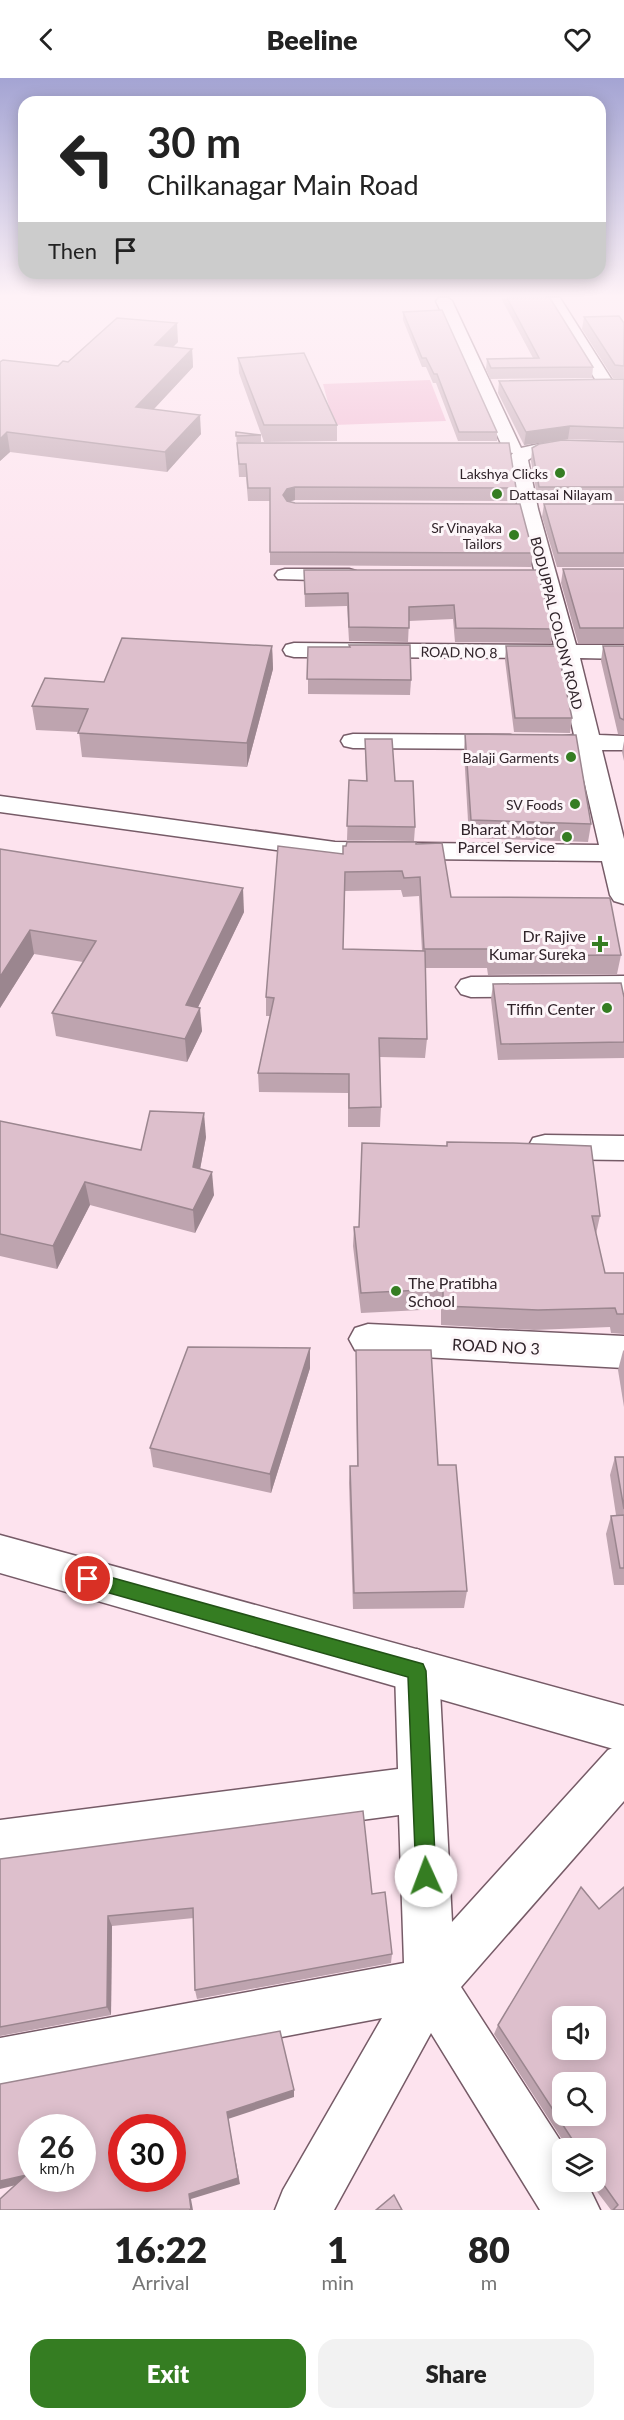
<!DOCTYPE html>
<style>
:root{--surface:#fff;--page:#f2f2f2;--text:#222;--muted:#767676;--accent:#357d22}
body{margin:0;font-family:Lato,sans-serif;background:var(--page);color:var(--text);height:100vh;display:flex;flex-direction:column;font-size:22px;white-space:nowrap}
*{box-sizing:border-box;margin:0}
p{font-size:20px;color:var(--muted)}
.icon{flex:none;width:33px;height:33px;fill:none;stroke:currentColor;stroke-width:2;stroke-linecap:round;stroke-linejoin:round}
.map{position:relative;height:2132px;overflow:hidden}
.panel{display:flex;flex-direction:column;background:var(--surface);flex:1}
.panel>*{flex:none}
.guide{position:absolute;left:18px;top:18px;width:588px;height:183px;border-radius:18px;box-shadow:0 3px 15px #0003;background:#fff;color:var(--text);overflow:hidden}
.tools{position:absolute;left:552px;top:1928px;display:grid;gap:12px}
.tools a{display:grid;place-items:center;width:54px;height:54px;border-radius:12px;background:var(--surface);box-shadow:0 3px 15px #0003;font-size:30px}
.speed{position:absolute;left:18px;top:2036px;display:flex;gap:12px;font-size:30px;font-weight:700;text-align:center}
.speed>*{display:grid;place-content:center;width:78px;height:78px;border-radius:50%;background:var(--surface);box-shadow:0 3px 15px #0003;line-height:1}
.speed small{font-size:15px;font-weight:400}
.speed .limit{border:9px solid #d22;background:#fff;color:#111}
.pin{position:absolute;display:grid;place-items:center;width:51px;height:51px;color:#fff;margin:-26px;border:3px solid #fff;border-radius:50%;box-shadow:0 2px 6px #0007}
.me{position:absolute;width:66px;margin:-33px;rotate:358deg;stroke-linejoin:round;filter:drop-shadow(0 0 4px #0008)}
.turn{display:flex;align-items:center;gap:21px;height:126px;padding:0 30px;font-size:27px}
.turn .icon{width:78px;height:78px;stroke-width:2.5}
.turn b{display:block;font-size:42px;line-height:51px}
.then{display:flex;align-items:center;height:57px;padding:0 30px;background:#0003;gap:12px;font-size:22px}
.eta{display:flex;justify-content:space-evenly;align-items:center;height:102px;text-align:center}
.eta b{font-size:36px;font-weight:800;line-height:42px}
.primary-button{display:flex;gap:12px;margin-top:auto;padding:12px 30px}
.primary-button a{flex:1;height:69px;border-radius:18px;background:var(--accent);color:#fff;font-size:24px;font-weight:800;line-height:69px;text-align:center}
.primary-button a+a{background:var(--page);color:var(--text)}
header{display:flex;justify-content:space-between;align-items:center;height:78px;padding:0 30px;background:var(--surface);font-size:27px;font-weight:800}
.map>svg:first-child{display:block}
.green{fill:#efb3ce}
.lines{fill:none;stroke-linecap:round;stroke-linejoin:round}
.minor-casing{stroke:#765b67;stroke-width:3}
.major-casing{stroke:#765b67;stroke-width:3}
.minor{fill:#fff;fill-rule:evenodd}
.major{fill:#fff;fill-rule:evenodd}
.wall{fill:#bea4af;fill-rule:evenodd}
.shaded-wall{fill:#9b868f}
.building{fill:#ddbfcc;stroke:#9b868f;stroke-width:1.5;fill-rule:evenodd}
.route{fill:#357d22;stroke:#225116;stroke-width:1.5}
.poi-dot{fill:#357d22;stroke:#fdf6f9;stroke-width:2}
.labels{text-anchor:middle;dominant-baseline:central;stroke-width:6;stroke-linejoin:round;paint-order:stroke}
.far-poi-label{font-size:14px;fill:#30242a;stroke:#fdf6f9;text-anchor:end}
.far-street-label{font-size:14px;fill:#30242a;stroke:#fdf6f9}
.poi-label{font-size:16px;fill:#30242a;stroke:#fdf6f9;text-anchor:end}
.street-label{font-size:16px;fill:#30242a;stroke:#fdf6f9}
</style>
<header><svg class="icon" aria-label="back" viewBox="0 0 24 24"><path d="M15 5l-7 7 7 7"/></svg>Beeline<svg class="icon" aria-label="heart" viewBox="0 0 24 24"><path d="M12 20l-8-8c-3-5 5-10 8-4 3-6 11-1 8 4z"/></svg></header>
<div class="map">
<svg width="624" height="2132" viewBox="0 0 624 2132">
<rect width="100%" height="100%" fill="#fde3ee"/>
<polygon class="green" points="430,302 446,343 334,347 323,306"/>
<g class="lines">
<g class="minor-casing">
<g id="minor">
<path d="M439 220H448L452 223 521 370 552 363 624 365V375C599 375 548 367 528 382L538 431 576 567H624V581L580 580 599 657 624 658V672H602L624 761V826L614 823 610 817 602 783 335 780 0 734V718L335 764 599 767 577 672 558 669 555 664 558 659 574 657 557 580 294 579 286 577 283 572 286 567 294 565 554 567 518 431 509 380 513 375 506 374 503 370 436 223Z"/>
<polygon points="546,220 560,220 615,307 613,311 601,311"/>
<polygon points="285,491 349,491 356,493 359,497 356,501 349,503 278,501 275,497 278,493"/>
<polygon points="353,656 510,657 519,659 522,664 519,669 510,671 353,670 344,668 341,663 344,658"/>
<polygon points="624,898 624,918 471,919 461,916 456,909 461,902 471,899"/>
<polygon points="545,1057 624,1058 624,1082 545,1081 533,1078 528,1069 533,1060"/>
<polygon points="368,1246 624,1258 624,1290 368,1276 355,1272 349,1261 355,1250"/>
<polygon points="417,1571 433,1578 439,1593 452,1844 608,1672 624,1665 624,1723 461,1909 565,2070 562,2070 562,2103 586,2103 600,2132 540,2132 431,1955 334,2132 275,2132 283,2112 382,1940 0,2012 0,1960 404,1885 399,1737 0,1790 0,1742 398,1691 395,1593 401,1578"/>
</g>
</g>
<g class="major-casing">
<polygon id="major" points="0,1457 624,1628 624,1674 0,1495"/>
</g>
<use href="#minor" class="minor"/>
<use href="#major" class="major"/>
</g>
<g class="wall">
<polygon points="502,220 550,220 593,289 592,300 490,301 486,291 487,281 533,280 502,222"/>
<polygon points="403,234 497,354 497,363 458,363 436,305 433,305 426,289 422,289 403,242"/>
<polygon points="584,239 624,245 624,300 613,300 582,251"/>
<polygon points="178,264 173,269 192,271 193,289 154,331 201,356 167,394 10,374 0,383 0,284 58,288 68,284"/>
<polygon points="238,280 337,347 337,363 264,364 239,295"/>
<polygon points="624,301 624,363 568,361 524,367 498,315 499,303"/>
<polygon points="236,354 261,357 261,364 239,365 516,410 514,423 295,422 289,424 533,475 531,489 270,487 270,423 248,423 246,399 239,399"/>
<polygon points="624,364 624,423 538,423 531,383 532,370"/>
<polygon points="544,426 624,426 624,489 557,489 542,439"/>
<polygon points="563,491 624,491 624,565 578,565 561,505"/>
<polygon points="304,492 553,551 551,565 455,564 453,541 409,543 408,564 349,563 347,528 305,529"/>
<polygon points="272,568 273,591 247,689 82,679 79,654 36,652 32,628 104,604"/>
<polygon points="506,568 572,640 570,655 514,654 505,582"/>
<polygon points="603,568 624,568 624,657 618,656 601,583"/>
<polygon points="308,569 411,602 410,617 308,616"/>
<polygon points="465,656 591,746 588,764 469,760 464,674"/>
<polygon points="365,661 395,703 415,749 414,763 347,762 349,702 366,703"/>
<polygon points="624,663 624,683 622,674"/>
<path d="M416 766 451 819 621 877 617 896 488 897 487 890H425L427 961 425 980 380 979 381 1029 380 1049H348V1015L259 1014 258 995 270 938H266V919L343 776ZM401 812 403 819 419 818 422 873 343 871 345 813Z"/>
<polygon points="0,771 244,834 198,929 202,953 187,984 56,958 52,935 83,884 34,876 0,930"/>
<polygon points="493,906 624,919 624,980 498,982 491,921"/>
<polygon points="0,1043 141,1072 206,1059 200,1091 214,1117 195,1155 90,1127 57,1191 0,1178"/>
<polygon points="362,1065 600,1138 596,1156 605,1195 624,1195 624,1256 611,1255 610,1249 534,1252 441,1247 441,1231 361,1235 353,1168 354,1149 359,1149"/>
<polygon points="310,1270 310,1290 271,1415 153,1389 150,1370"/>
<polygon points="356,1272 438,1387 467,1513 464,1530 353,1531 349,1405 350,1388 357,1388 356,1290"/>
<polygon points="624,1272 624,1329 618,1292 623,1273"/>
<polygon points="615,1379 624,1379 624,1507 614,1507 606,1456 611,1438 616,1437 610,1397"/>
<polygon points="0,1781 372,1816 392,1876 391,1885 197,1921 195,1912 194,1840 112,1848 111,1937 0,1958"/>
<path d="M581 1809 599 1831 624 1809V2132H611L589 2103H596V2070H567V2069L494 1956 498 1947ZM562 1938H596V1971H562ZM562 2004H596V2037H562Z"/>
</g>
<g class="shaded-wall">
<polygon points="177,245 178,264 156,285 155,267"/>
<polygon points="192,271 193,289 138,348 136,329"/>
<polygon points="200,337 201,356 167,394 165,374"/>
<polygon points="570,348 568,361 524,367 526,354"/>
<polygon points="7,354 10,374 0,383 0,361"/>
<polygon points="295,409 295,422 287,424 283,417 287,411"/>
<polygon points="272,568 273,591 247,689 247,665"/>
<polygon points="243,810 244,834 188,950 186,927"/>
<polygon points="30,852 34,876 0,930 0,899"/>
<polygon points="200,930 202,953 187,984 185,961"/>
<polygon points="204,1035 206,1059 196,1113 193,1089"/>
<polygon points="212,1094 214,1117 195,1155 193,1132"/>
<polygon points="85,1104 90,1127 57,1191 53,1168"/>
<polygon points="310,1270 310,1290 271,1415 270,1396"/>
<polygon points="108,1838 112,1848 111,1937 107,1929"/>
<polygon points="294,2012 294,2019 228,2041 240,2106 191,2121 193,2132 189,2132 189,2116 227,2034"/>
<polygon points="26,2097 32,2103 0,2111 0,2103"/>
</g>
<g class="building">
<polygon points="507,220 550,220 593,289 491,290 487,281 539,280"/>
<polygon points="442,232 497,354 459,354 437,296 434,296 426,280 422,280 403,234"/>
<polygon points="619,238 624,245 624,288 615,287 584,239"/>
<polygon points="117,240 177,245 155,267 192,271 136,329 200,337 165,374 7,354 0,361 0,284 3,282 58,288 63,283 68,284"/>
<polygon points="304,275 337,347 264,347 238,280"/>
<polygon points="624,301 624,350 570,348 526,354 499,303"/>
<polygon points="236,354 261,357 236,358"/>
<polygon points="562,362 624,364 624,409 539,409 532,370 539,366"/>
<polygon points="237,365 509,365 516,410 295,409 287,411 283,417 287,423 295,425 520,426 533,475 270,474 270,410 248,410 246,386 239,386"/>
<polygon points="544,426 624,426 624,475 558,475"/>
<polygon points="563,491 624,491 624,550 580,550"/>
<polygon points="304,492 537,492 553,551 456,550 454,527 409,529 409,550 349,549 348,515 305,516"/>
<polygon points="122,560 272,568 247,665 78,655 88,631 32,628 45,600 104,604"/>
<polygon points="349,567 410,567 411,602 307,601 308,569 350,569"/>
<polygon points="506,568 557,568 572,640 515,640"/>
<polygon points="603,568 624,568 624,642 620,640"/>
<polygon points="465,656 576,657 591,746 471,742"/>
<polygon points="365,661 392,661 395,703 413,703 415,749 347,748 349,702 367,703"/>
<polygon points="347,764 416,764 416,766 442,765 451,819 610,820 621,877 490,878 489,871 424,871 420,799 404,800 402,793 345,794 343,871 425,873 427,961 379,960 381,1029 349,1030 349,996 258,995 274,920 266,919 278,768 343,776 343,768 346,768"/>
<polygon points="0,771 243,810 186,927 200,930 185,961 52,935 96,863 30,852 0,899"/>
<polygon points="621,905 624,919 624,964 501,966 493,906"/>
<polygon points="150,1033 204,1035 193,1089 212,1094 193,1132 85,1104 53,1168 0,1156 0,1043 141,1072"/>
<polygon points="447,1064 513,1065 591,1068 600,1138 592,1138 605,1195 624,1195 624,1236 617,1236 615,1230 538,1232 443,1228 443,1211 361,1215 354,1149 359,1149 362,1065 447,1068"/>
<polygon points="188,1269 310,1270 270,1396 150,1370"/>
<polygon points="356,1272 431,1272 438,1387 456,1387 467,1513 354,1515 350,1388 358,1388"/>
<polygon points="615,1379 624,1379 624,1431"/>
<polygon points="624,1437 624,1490 620,1490 611,1438"/>
<polygon points="363,1733 372,1816 385,1814 392,1876 195,1912 193,1830 108,1838 107,1929 0,1949 0,1781"/>
<path d="M581 1809 599 1831 624 1809V2132H613L618 2127 596 2096V2070H576L572 2064V2061L498 1947ZM562 1938H596V1971H562ZM562 2004H596V2037H562Z"/>
<path d="M280 1953 294 2012 227 2034 238 2100 189 2116 191 2131 0 2132V2121L26 2097 0 2103V2006ZM32 2049H82V2100H32ZM122 2049H172V2100H122Z"/>
<polygon points="394,2117 402,2132 376,2132"/>
</g>
<linearGradient id="sky" x2="0" y2="1"><stop stop-color="#a4a4d3"/><stop offset="0.42" stop-color="#fef2f7"/><stop offset="1" stop-color="#fef2f7" stop-opacity="0"/></linearGradient>
<rect width="624" height="518" fill="url(#sky)"/>
<polygon class="route" points="88,1493 423,1586 426,1593 436,1798 433,1805 426,1808 419,1805 416,1798 408,1599 88,1509 82,1507 79,1501 82,1495"/>
<g class="poi-dot">
<circle cx="560" cy="395" r="6"/>
<circle cx="497" cy="416" r="6"/>
<circle cx="514" cy="457" r="6"/>
<circle cx="571" cy="679" r="6"/>
<circle cx="575" cy="726" r="6"/>
<circle cx="567" cy="759" r="6"/>
<path d="M597 857h6v6h6v6h-6v6h-6v-6h-6v-6h6z"/>
<circle cx="607" cy="930" r="6"/>
<circle cx="396" cy="1213" r="6"/>
</g>
<g class="labels">
<g class="far-poi-label">
<text x="548" y="395">Lakshya Clicks</text>
<text x="509" y="416" text-anchor="start">Dattasai Nilayam</text>
<text x="502" y="449">Sr Vinayaka<tspan x="502" dy="16">Tailors</tspan></text>
<text x="559" y="679">Balaji Garments</text>
<text x="563" y="726">SV Foods</text>
</g>
<g class="far-street-label">
<text transform="translate(557 545) rotate(76)">BODUPPAL COLONY ROAD</text>
<text transform="translate(459 574) rotate(1)">ROAD NO 8</text>
</g>
<g class="poi-label">
<text x="555" y="750">Bharat Motor<tspan x="555" dy="18">Parcel Service</tspan></text>
<text x="586" y="857">Dr Rajive<tspan x="586" dy="18">Kumar Sureka</tspan></text>
<text x="595" y="930">Tiffin Center</text>
<text x="408" y="1204" text-anchor="start">The Pratibha<tspan x="408" dy="18">School</tspan></text>
</g>
<g class="street-label">
<text transform="translate(496 1268) rotate(3)">ROAD NO 3</text>
</g>
</g>
</svg>
<div class="tools">
<a><svg class="icon" aria-label="sound" viewBox="0 0 24 24"><path d="M4 9h4l5-4v14l-5-4H4zM17 9q2 3 0 6"/></svg></a>
<a><svg class="icon" aria-label="search" viewBox="0 0 24 24"><circle cx="10" cy="10" r="6"/><path d="M15 15l6 6"/></svg></a>
<a><svg class="icon" aria-label="layers" viewBox="0 0 24 24"><path d="M12 4l9 5-9 5-9-5zM3 14l9 5 9-5"/></svg></a>
</div>
<div class="speed"><div>26<small>km/h</small></div><div class="limit">30</div></div>
<div class="pin" style="left:88px;top:1501px;background:#d93025"><svg class="icon" aria-label="arrive" viewBox="0 0 24 24"><path d="M6 21V4h12l-3 4 3 4H6"/></svg></div>
<svg class="me" style="left:426px;top:1798px" viewBox="-20 -20 40 40"><circle r="19" fill="#fff"/><path d="M0-13L10 11 0 6-10 11z" fill="#357d22"/></svg>
<div class="guide">
<div class="turn"><svg class="icon" aria-label="left" viewBox="0 0 24 24"><path d="M17 20v-9H6M10 6l-5 5 5 5"/></svg><div><b>30 m</b>Chilkanagar Main Road</div></div>
<div class="then">Then<svg class="icon" aria-label="arrive" viewBox="0 0 24 24"><path d="M6 21V4h12l-3 4 3 4H6"/></svg></div>
</div>
</div>
<section class="panel">
<div class="eta">
<div><b>16:22</b><p>Arrival</p></div>
<div><b>1</b><p>min</p></div>
<div><b>80</b><p>m</p></div>
</div>
<div class="primary-button"><a>Exit</a><a>Share</a></div>
</section>
